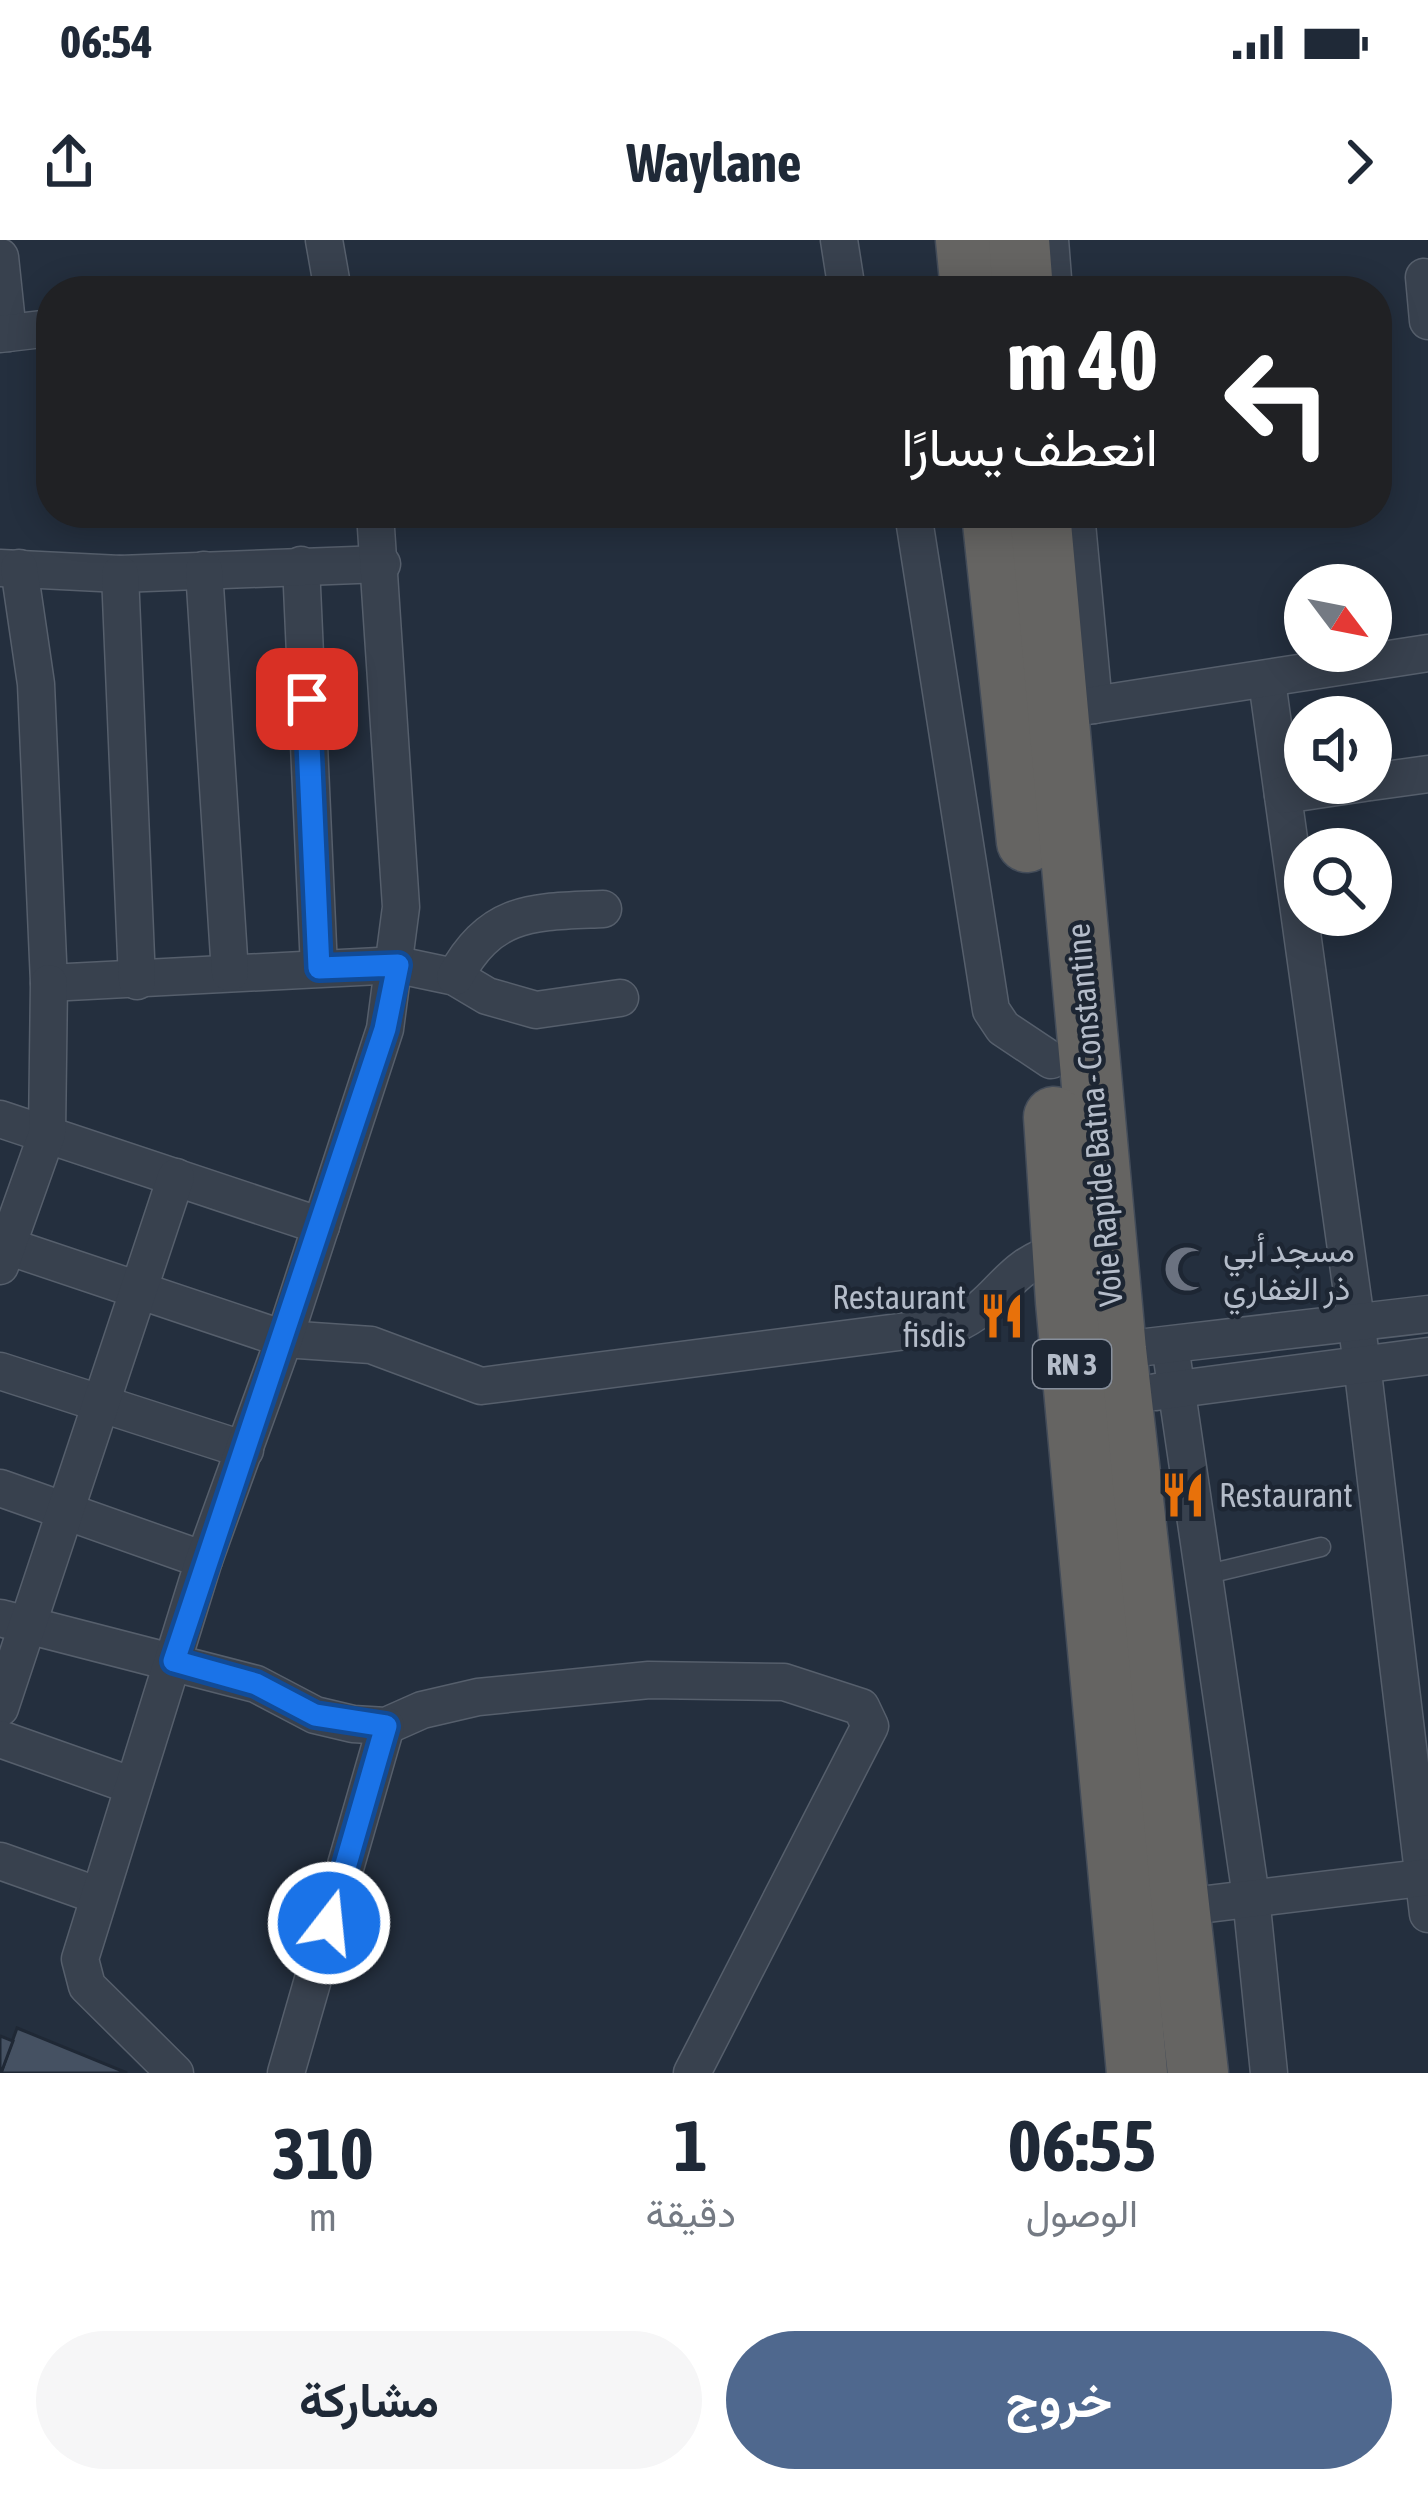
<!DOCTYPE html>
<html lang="ar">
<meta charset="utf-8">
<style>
:root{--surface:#fff;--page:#f6f6f7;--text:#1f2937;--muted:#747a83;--accent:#4f688e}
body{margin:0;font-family:"Asap Condensed",Vazirmatn,sans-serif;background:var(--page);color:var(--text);direction:rtl;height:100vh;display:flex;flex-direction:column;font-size:45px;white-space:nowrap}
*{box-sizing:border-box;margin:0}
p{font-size:39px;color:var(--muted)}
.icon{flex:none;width:66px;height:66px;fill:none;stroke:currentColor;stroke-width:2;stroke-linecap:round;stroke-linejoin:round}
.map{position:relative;height:1833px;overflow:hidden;direction:ltr}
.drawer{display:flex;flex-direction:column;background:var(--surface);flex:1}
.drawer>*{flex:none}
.guide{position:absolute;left:36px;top:36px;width:1356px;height:252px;border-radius:48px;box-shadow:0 6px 30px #0003;direction:rtl;background:#202124;color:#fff;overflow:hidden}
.needle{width:78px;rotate:122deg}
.fabs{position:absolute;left:1284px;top:324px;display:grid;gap:24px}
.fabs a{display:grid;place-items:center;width:108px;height:108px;border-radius:50%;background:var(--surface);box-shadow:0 6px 30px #0003;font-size:60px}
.pin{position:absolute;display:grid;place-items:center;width:102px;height:102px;color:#fff;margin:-51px;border-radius:24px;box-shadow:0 6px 18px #0006}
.me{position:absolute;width:132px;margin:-66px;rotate:16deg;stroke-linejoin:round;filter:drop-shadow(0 0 9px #0008)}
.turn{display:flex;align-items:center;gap:42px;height:252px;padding:0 36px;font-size:54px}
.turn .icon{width:156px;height:156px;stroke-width:2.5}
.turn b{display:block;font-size:84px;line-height:102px}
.eta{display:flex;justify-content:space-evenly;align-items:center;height:204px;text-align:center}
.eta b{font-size:72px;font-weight:700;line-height:84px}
.cta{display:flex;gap:24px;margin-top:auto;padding:24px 36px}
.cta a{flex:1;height:138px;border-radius:72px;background:var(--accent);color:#fff;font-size:48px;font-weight:700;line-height:138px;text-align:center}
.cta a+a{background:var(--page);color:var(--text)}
.status{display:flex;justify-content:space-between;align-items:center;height:84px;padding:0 60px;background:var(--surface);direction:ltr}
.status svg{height:33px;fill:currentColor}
header{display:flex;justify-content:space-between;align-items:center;height:156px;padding:0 36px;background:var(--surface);font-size:54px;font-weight:700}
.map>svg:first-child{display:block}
.building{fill:#455162;stroke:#1f2835;stroke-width:3}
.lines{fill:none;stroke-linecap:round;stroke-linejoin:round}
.service-casing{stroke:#565f6c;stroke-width:21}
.minor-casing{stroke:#565f6c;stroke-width:39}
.trunk-casing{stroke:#434c59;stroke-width:63}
.service{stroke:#38414e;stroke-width:18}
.minor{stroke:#38414e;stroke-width:36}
.trunk{stroke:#656462;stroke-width:60}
.route-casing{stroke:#114b97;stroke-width:30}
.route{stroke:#1a73e8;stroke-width:21}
.labels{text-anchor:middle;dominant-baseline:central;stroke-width:9;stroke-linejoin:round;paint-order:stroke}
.shield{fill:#1d2633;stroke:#878f9c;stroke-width:3}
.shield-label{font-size:30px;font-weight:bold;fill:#b4bcc9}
.street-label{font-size:33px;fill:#b4bcc9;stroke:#1d2633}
.poi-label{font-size:33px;fill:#b4bcc9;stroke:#1d2633;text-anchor:start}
</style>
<div class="status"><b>06:54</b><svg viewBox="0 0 49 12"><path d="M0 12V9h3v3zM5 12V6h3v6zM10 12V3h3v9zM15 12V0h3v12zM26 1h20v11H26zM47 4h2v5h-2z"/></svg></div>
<header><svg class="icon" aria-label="forward" viewBox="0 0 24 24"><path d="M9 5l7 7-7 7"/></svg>Waylane<svg class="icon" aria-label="share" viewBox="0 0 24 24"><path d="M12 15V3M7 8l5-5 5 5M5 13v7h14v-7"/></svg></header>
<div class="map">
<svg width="1428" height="1833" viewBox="0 0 1428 1833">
<rect width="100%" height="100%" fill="#242f3e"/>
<g class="building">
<polygon points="17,1788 127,1833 1,1833"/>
<polygon points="0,1796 13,1801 1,1833 0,1833"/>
</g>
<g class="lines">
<g class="service-casing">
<polyline id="service" points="1204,1335 1321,1307"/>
</g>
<g class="minor-casing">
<g id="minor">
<polyline points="324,0 333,51"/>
<polyline points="839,0 847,51"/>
<polyline points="1050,0 1054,51"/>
<polyline points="0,17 8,93"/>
<polyline points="1424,37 1428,81"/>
<polyline points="0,94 51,88"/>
<polyline points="913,273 991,770 1003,788 1051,820"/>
<polyline points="1076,273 1094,465"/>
<polyline points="301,325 319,728"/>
<polyline points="0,328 120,334 382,324"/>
<polyline points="19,328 36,444 49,743 398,725 455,737 487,756 536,770 620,758"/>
<polyline points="204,330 230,733"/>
<polyline points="120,334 137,741"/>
<polyline points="1267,441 1362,1124 1428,1674"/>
<polyline points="1055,471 1428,413"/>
<polyline points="1371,542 1428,534"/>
<polyline points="1283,555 1364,543"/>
<path d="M455 737C491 669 534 672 603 669"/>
<polyline points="0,879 321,986"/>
<path d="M7 1006 284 1099 371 1105 481 1146 953 1085C1004 1063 1002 1027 1063 1010"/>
<polyline points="0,1026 47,894 49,743"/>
<polyline points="1170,1105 1251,1657 1269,1833"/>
<polyline points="1146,1107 1428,1074"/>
<polyline points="0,1131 245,1210"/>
<polyline points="1156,1152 1428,1116"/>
<polyline points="0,1248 204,1320"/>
<polyline points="0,1378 256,1444 315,1475 353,1484 386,1486 422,1470 478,1457 649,1440 784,1442 861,1467 870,1486 692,1833"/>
<polyline points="0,1468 176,937"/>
<polyline points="0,1499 133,1546"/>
<polyline points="0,1621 96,1655"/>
<polyline points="1183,1667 1428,1637"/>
<polyline points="175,1833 87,1746 80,1719 204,1320 284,1099 385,789 401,667 375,273"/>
<polyline points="286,1833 386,1486"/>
</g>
</g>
<g class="trunk-casing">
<g id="trunk">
<polyline points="966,0 971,51"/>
<polyline points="1019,0 1023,51"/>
<polyline points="992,273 1027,602"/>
<polyline points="1040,273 1116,1110 1198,1833"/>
<polyline points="1054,877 1066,1062 1137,1833"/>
</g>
</g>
<use href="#service" class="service"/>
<use href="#minor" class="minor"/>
<use href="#trunk" class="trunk"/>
</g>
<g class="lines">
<g class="route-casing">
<polyline id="route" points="307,459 319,728 398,725 385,789 174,1421 256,1444 315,1475 386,1486 329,1683"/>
</g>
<use href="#route" class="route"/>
</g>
<defs>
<g id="mosque-bare" transform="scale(3.6)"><path d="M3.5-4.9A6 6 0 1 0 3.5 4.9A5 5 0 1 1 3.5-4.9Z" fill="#6b7280" stroke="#1d2633" stroke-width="2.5" paint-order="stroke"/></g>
<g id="restaurant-bare" transform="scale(3.6)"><path d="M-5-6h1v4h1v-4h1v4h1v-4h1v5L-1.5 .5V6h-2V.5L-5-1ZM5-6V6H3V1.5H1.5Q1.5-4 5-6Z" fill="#e8710a" stroke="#1d2633" stroke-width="2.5" paint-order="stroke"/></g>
</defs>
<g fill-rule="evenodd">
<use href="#mosque-bare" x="1187" y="1029"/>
<use href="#restaurant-bare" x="1002" y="1076"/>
<use href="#restaurant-bare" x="1183" y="1255"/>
</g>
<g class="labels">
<rect class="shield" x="1033" y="1100" width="78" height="48" rx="9"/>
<g class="shield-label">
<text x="1072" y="1124">RN 3</text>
</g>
<g class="street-label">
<text transform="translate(1094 875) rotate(-95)">Voie Rapide Batna - Constantine</text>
</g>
<g class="poi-label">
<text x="1223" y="1010">مسجد أبي<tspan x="1223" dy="38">ذر الغفاري</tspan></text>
<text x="966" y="1057" text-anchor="end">Restaurant<tspan x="966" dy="38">fisdis</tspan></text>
<text x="1219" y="1255">Restaurant</text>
</g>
</g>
</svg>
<div class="fabs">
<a><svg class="needle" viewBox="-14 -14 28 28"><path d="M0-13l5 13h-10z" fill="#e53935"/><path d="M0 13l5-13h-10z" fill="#747a83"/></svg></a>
<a><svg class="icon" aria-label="sound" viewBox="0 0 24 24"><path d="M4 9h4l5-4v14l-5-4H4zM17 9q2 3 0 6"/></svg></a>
<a><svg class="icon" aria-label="search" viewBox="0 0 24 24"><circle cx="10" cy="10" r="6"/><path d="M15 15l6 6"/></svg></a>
</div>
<div class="pin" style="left:307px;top:459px;background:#d93025"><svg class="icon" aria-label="arrive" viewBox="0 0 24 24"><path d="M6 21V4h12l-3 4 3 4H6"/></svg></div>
<svg class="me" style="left:329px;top:1683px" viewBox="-20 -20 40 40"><circle r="17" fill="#1a73e8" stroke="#fff" stroke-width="3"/><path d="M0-11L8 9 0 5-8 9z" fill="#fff"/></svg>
<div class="guide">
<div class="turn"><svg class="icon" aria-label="left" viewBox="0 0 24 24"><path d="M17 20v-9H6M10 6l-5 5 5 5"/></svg><div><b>40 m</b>انعطف يسارًا</div></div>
</div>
</div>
<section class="drawer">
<div class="eta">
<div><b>06:55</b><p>الوصول</p></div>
<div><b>1</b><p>دقيقة</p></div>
<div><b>310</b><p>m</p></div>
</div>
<div class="cta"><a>خروج</a><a>مشاركة</a></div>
</section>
